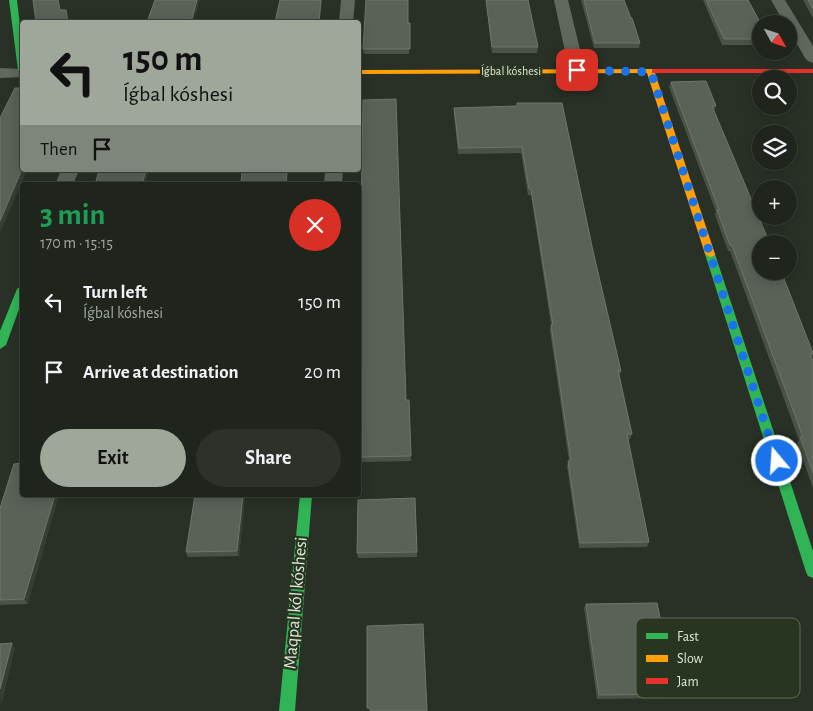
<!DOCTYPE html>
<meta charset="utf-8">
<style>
:root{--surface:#1f251c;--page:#2c3129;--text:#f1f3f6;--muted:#a1a5a3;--line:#3c423b;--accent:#9ea79a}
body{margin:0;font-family:"Alegreya Sans",sans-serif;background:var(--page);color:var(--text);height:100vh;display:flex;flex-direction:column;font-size:19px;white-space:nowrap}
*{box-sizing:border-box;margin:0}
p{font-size:16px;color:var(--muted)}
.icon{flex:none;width:28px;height:28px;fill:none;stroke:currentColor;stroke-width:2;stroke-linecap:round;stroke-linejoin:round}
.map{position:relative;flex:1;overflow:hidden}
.details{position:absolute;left:20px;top:182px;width:341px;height:315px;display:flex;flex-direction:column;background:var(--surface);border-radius:5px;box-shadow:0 2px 12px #0003,0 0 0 1px var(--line)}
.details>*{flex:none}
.hud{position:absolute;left:20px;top:20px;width:341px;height:152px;border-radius:5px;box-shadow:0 2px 12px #0003,0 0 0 1px var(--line);background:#9ea79a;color:#111;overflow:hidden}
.needle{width:32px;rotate:130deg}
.controls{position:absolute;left:752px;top:15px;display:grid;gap:10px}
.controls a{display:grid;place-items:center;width:45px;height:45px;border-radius:50%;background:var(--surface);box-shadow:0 2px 12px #0003,0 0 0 1px var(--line);font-size:25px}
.pin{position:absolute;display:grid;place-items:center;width:42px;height:42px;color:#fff;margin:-21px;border-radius:10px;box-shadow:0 2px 8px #0006}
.me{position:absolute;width:55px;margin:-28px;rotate:342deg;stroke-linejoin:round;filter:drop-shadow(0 0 4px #0008)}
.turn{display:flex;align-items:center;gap:18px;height:105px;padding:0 20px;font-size:22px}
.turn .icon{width:65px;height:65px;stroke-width:2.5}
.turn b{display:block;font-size:35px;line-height:42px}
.then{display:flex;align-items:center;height:48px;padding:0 20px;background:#0003;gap:10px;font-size:19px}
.round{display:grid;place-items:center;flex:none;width:52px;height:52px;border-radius:26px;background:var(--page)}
.summary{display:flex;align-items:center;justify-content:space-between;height:85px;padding:0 20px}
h1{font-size:30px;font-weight:700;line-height:38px;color:#1e9e55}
.cta{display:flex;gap:10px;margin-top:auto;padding:10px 20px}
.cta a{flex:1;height:58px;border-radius:30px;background:var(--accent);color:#111;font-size:20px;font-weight:700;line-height:58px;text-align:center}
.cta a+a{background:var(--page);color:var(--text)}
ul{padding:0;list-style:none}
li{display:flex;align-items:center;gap:15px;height:70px;padding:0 20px}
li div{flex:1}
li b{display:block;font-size:19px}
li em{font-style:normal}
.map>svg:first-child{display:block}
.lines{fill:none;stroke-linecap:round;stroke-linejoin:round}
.street{fill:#60685d;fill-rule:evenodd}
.fast{fill:#30b455;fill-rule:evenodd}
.slow{fill:#ff9f0a;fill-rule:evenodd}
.jam{fill:#e5322d;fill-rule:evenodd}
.wall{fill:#4a5147}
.shaded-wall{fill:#363e33}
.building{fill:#5a6157;stroke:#6e766b}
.route{stroke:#1a73e8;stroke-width:9;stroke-dasharray:0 16.2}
.labels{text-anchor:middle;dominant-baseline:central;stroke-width:4.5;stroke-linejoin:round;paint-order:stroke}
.far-street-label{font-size:12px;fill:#dde7d9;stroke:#283621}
.near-street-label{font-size:18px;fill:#dde7d9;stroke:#283621}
.key{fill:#283621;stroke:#5e6b58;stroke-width:1}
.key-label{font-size:14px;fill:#dde7d9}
</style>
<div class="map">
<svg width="813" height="711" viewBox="0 0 813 711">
<rect width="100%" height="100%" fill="#293126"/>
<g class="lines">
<g class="street">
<polygon points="341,0 355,0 353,22 339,22"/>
<polygon points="554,0 568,0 585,70 582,73 572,73 569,70"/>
<polygon points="771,0 785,0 813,46 813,63 808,61 805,58 789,30 789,24 785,24"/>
<polygon points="0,68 22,69 22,77 0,78"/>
<polygon points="61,170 79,170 73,185 55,185"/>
<polygon points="325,170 343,170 342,185 324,185"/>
</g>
<g class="fast">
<polygon points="9,0 17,0 22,44 22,72 18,70"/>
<polygon points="710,251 715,254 813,551 813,578 808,576 806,572 705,254"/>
<polygon points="22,285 22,301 6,345 0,349 0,331 17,289"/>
<polygon points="300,495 312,495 295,711 279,711"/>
</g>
<polygon class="slow" points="655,69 659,71 655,73 715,254 714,256 710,257 705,254 647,73 359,74 359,70"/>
<rect class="jam" x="652" y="69" width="161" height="4"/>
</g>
<g class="wall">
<polygon points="486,0 528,0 538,47 537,53 492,53"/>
<polygon points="581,0 624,0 640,43 639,48 594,48"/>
<polygon points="703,0 748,0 761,24 761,45 722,45"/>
<polygon points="803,0 813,0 813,18"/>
<polygon points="408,23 410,23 409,54 364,54 363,49"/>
<polygon points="671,82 716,106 714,111 813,353 812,358 813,361 813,488 797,443 799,440 730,251 728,251 715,215 716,212 669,87"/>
<polygon points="517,103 593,251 621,371 620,376 632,434 630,439 628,439 649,542 647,547 579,548 567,466 569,461 550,331 551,325 531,195 528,195 521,153 458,154 454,113 454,108 517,106"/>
<polygon points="406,400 409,400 411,461 362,462 362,457"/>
<polygon points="195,495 245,495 239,556 188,557 186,552"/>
<polygon points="0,508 28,604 0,605"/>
<polygon points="417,552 417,557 358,558 357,553"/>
<polygon points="586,604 676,694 674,698 597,699 584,608"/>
</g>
<g class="shaded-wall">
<polygon points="197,0 200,0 193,22 191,22"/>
<polygon points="321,0 322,0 320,22 319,22"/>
<polygon points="22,169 22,170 27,170 0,233 0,221"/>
<polygon points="146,170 149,170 145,185 142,185"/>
<polygon points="287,170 288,170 287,185 286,185"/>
<polygon points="55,495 59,495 28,604 24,599"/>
<polygon points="243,495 245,495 239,556 237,551"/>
<polygon points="12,643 15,648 1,707 0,689"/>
</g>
<g class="building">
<polygon points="33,0 58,0 60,10 66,10 68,22 36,22"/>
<polygon points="155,0 197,0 191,22 147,22"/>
<polygon points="280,0 321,0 319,22 275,22"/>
<polygon points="366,0 408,0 408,23 410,23 410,49 363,49"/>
<polygon points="486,0 528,0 538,47 492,47"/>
<polygon points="584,0 624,0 631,18 632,18 640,43 595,43"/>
<polygon points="706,0 748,0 761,24 761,39 724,39"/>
<polygon points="808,0 813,0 813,9"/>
<polygon points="706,81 716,106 712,106 770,244 761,244 761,271 781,271 813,353 813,354 810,354 813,361 813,473 800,437 803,437 732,245 730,245 717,210 719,210 671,82"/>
<polygon points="15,88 22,88 22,169 0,221 0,118"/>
<polygon points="396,99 406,400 409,400 411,456 362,457 361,230 363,100"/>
<polygon points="517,103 562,103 593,251 621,371 618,371 632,434 627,434 649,542 580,543 568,461 571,461 551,325 553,325 531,189 529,189 522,147 459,148 454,108 517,106"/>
<polygon points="99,170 146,170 142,185 95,185"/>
<polygon points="242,170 287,170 286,185 241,185"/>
<polygon points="22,463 22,495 55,495 24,599 0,600 0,508 14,464"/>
<polygon points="195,495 243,495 237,551 186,552"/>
<polygon points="415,498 417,552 357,553 358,500"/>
<polygon points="657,603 676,694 599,695 586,604"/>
<polygon points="423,624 427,711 370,711 370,708 367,708 367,626"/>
<polygon points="12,643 0,689 0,644"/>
</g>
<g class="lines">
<polyline class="route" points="577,70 651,72 777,461"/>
</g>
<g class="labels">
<g class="far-street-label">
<text x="511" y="71">Íǵbal kóshesi</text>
</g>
<g class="near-street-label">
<text transform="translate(296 603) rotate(-85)">Maqpal kól kóshesi</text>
</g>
</g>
<rect x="636" y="618" width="164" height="80" rx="8" class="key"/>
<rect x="646" y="633" width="22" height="6" fill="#30b455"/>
<rect x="646" y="655" width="22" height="7" fill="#ff9f0a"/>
<rect x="646" y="678" width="22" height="6" fill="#e5322d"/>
<g class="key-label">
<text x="677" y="641">Fast</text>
<text x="677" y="663">Slow</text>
<text x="677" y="686">Jam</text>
</g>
</svg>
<div class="controls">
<a><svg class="needle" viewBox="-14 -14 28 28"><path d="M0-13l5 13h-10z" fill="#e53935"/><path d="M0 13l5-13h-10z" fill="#a1a5a3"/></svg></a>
<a><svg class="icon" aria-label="search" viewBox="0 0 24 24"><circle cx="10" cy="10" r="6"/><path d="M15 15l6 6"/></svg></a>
<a><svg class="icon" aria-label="layers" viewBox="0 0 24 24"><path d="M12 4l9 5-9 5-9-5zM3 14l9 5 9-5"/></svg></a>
<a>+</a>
<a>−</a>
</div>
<div class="pin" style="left:577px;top:70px;background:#d93025"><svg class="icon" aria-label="arrive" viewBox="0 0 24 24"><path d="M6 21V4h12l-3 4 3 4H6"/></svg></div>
<svg class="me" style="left:777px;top:461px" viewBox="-20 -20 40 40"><circle r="17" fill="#1a73e8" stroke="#fff" stroke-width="3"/><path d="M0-11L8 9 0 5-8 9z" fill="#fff"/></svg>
<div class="hud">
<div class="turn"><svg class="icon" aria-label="left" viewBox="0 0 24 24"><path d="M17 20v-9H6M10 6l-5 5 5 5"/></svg><div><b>150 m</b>Íǵbal kóshesi</div></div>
<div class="then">Then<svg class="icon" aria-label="arrive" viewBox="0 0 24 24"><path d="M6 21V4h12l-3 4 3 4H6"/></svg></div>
</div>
<section class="details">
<div class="summary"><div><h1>3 min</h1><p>170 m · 15:15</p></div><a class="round" style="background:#d93025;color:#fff"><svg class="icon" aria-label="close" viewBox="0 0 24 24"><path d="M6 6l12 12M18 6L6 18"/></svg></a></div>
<ul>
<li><svg class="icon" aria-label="left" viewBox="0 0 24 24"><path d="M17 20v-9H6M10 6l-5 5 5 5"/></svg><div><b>Turn left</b><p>Íǵbal kóshesi</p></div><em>150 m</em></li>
<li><svg class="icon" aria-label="arrive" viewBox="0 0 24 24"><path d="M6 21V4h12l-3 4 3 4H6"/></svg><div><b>Arrive at destination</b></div><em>20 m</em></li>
</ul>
<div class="cta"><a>Exit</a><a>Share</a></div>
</section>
</div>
